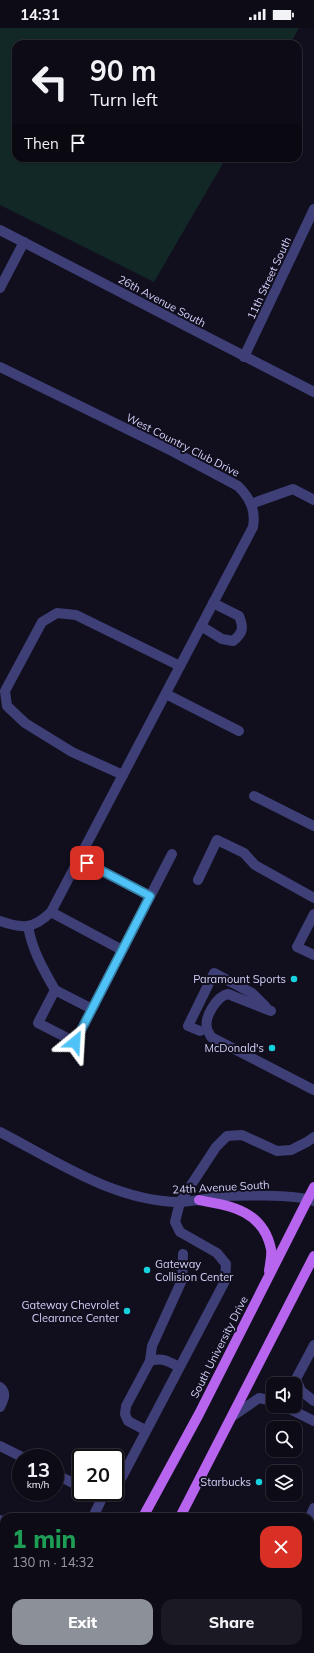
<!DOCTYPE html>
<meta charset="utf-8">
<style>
:root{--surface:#0d0b16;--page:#1b1923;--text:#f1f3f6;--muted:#9a9ba1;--line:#2d2b35;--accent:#8c9099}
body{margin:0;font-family:Mulish,sans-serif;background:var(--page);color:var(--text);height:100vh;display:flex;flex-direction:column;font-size:15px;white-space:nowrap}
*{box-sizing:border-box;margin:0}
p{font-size:13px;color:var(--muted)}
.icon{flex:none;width:22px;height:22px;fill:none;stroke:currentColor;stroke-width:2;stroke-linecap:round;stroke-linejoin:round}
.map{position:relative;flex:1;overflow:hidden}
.drawer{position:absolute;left:0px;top:1485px;width:314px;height:140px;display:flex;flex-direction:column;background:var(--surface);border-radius:12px 12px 0 0;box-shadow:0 1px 3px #0004,0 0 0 1px var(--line)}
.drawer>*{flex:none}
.banner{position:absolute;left:12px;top:12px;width:290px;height:122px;border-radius:12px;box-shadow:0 1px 3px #0004,0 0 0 1px var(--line);background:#0d0b16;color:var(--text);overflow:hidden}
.tools{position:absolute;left:266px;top:1349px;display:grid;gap:8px}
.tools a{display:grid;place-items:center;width:36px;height:36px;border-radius:8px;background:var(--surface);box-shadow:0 1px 3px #0004,0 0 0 1px var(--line);font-size:20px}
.speed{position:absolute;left:12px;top:1421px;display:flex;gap:8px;font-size:20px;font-weight:700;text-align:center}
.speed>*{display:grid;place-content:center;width:52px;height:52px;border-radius:50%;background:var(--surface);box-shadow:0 1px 3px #0004,0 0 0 1px var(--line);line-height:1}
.speed small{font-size:10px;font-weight:400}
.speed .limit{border:2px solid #111;border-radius:6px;background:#fff;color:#111}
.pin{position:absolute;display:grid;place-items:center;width:34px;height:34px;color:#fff;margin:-17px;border-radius:8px;box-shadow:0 2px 6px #0006}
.me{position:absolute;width:44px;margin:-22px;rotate:27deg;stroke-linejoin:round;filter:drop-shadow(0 0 3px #0008)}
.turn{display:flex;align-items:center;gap:14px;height:84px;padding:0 12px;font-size:18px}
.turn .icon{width:52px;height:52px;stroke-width:2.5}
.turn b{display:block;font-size:28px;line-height:34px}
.then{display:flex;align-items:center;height:38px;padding:0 12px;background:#0003;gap:8px;font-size:15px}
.round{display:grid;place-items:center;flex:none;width:42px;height:42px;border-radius:12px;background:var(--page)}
.overview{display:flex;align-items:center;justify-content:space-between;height:68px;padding:0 12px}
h1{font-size:24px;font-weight:800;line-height:30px;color:#1e9e55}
.primary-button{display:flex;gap:8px;margin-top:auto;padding:8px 12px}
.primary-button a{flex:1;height:46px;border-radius:12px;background:var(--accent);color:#fff;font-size:16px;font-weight:800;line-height:46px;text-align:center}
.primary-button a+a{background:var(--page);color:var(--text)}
.status{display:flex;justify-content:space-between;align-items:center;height:28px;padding:0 20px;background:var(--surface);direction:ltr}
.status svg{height:11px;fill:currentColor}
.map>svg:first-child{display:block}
.green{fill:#122826}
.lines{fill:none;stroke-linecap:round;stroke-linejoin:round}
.minor{stroke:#3f3f78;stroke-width:10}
.major{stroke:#b764ee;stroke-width:10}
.route-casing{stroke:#337fa1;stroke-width:10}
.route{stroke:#4fc3f7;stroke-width:7}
.poi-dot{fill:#18d1df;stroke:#110f1e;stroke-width:1.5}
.labels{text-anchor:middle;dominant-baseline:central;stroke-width:4;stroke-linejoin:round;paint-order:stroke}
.street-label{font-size:11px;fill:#d4d1fa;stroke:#110f1e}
.poi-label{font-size:11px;fill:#d4d1fa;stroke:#110f1e;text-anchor:end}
</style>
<div class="status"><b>14:31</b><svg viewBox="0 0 49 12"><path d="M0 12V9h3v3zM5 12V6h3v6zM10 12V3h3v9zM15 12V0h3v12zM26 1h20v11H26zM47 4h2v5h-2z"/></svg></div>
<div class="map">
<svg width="314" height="1625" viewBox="0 0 314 1625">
<rect width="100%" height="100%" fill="#110f1e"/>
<polygon class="green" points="0,0 299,0 290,16 16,16 16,130 226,130 154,254 0,177"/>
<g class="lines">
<g class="minor">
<polyline points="0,202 314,364"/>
<polyline points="0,260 24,214"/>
<polyline points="244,329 314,181"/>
<path d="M0 339 172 423 238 458C250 470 256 482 253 499L51 884C34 901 22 901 0 893"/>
<polyline points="251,476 293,461 314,472"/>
<path d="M201 598 222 611 233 613C243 605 244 600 239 588L213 575"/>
<polyline points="166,666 239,703"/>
<polyline points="123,747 72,724 25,695 7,678 5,663 42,594 57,585 76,587 180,638"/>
<polyline points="254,768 314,798"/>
<polyline points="79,831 150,868"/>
<polyline points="198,852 217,812 244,825 255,837 314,870"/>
<polyline points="51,884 122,922"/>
<polyline points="314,886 297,919 314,927"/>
<path d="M28 898C32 922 43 941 55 962L38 995 75 1014 172 826"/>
<polyline points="55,962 92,981"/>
<path d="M271 983 228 966C217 968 204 989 207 1000 207 1003 210 1006 211 1009L314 1062"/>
<polyline points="200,1003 188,998 214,945 252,965 266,979"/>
<path d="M0 1104C56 1133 114 1173 179 1174 191 1174 203 1171 215 1169 236 1167 295 1166 314 1173"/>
<polyline points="314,1317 296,1351 301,1363 314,1373"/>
<polyline points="150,1333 152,1318 182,1252 183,1226"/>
<path d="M0 1359C7 1365 4 1371 0 1379"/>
<polyline points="284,1378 314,1393"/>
<polyline points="233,1388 259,1370 273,1373"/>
<path d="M145 1402 128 1393 125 1386 126 1378 150 1333C162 1329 168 1333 179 1339"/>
<polyline points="0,1418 24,1430"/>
<polyline points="55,1446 81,1459"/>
<polyline points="115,1455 122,1449 225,1253 226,1236 217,1225 180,1204 175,1194 180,1174 216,1119 227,1108 242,1107 277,1123 291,1122 307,1114 314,1109"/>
<polyline points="90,1464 102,1470"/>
<polyline points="93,1489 105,1464"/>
<polyline points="310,1489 314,1480"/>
<polyline points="0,1492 4,1494"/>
<polyline points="0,1527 4,1519"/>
<polyline points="310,1552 314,1554"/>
<polyline points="0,1575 4,1571"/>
<polyline points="310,1597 314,1599"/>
<polyline points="174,1621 182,1625"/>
<polyline points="29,1625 31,1621"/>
<polyline points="158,1625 159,1621"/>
<polyline points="203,1625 208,1621"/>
<polyline points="302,1625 313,1623"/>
</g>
<g class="major">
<path d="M199 1172C232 1178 263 1183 271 1221 272 1227 270 1236 269 1243"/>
<polyline points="143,1489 199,1386 314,1159"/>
<polyline points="180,1489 314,1228"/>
<polyline points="68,1625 71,1621"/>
<polyline points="110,1625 112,1621"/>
</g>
</g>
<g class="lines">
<g class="route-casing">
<polyline id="route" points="75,1014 150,868 87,835"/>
</g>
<use href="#route" class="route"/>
</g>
<g class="poi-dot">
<circle cx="294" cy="951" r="4"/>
<circle cx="272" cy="1020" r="4"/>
<circle cx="147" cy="1242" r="4"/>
<circle cx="127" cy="1283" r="4"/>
<circle cx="259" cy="1454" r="4"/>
</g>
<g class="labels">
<g class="street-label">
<text transform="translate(269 250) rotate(-65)">11th Street South</text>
<text transform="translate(162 273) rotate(28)">26th Avenue South</text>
<text transform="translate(183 417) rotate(27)">West Country Club Drive</text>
<text transform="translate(221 1159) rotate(-3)">24th Avenue South</text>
<text transform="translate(219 1319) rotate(-63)">South University Drive</text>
</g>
<g class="poi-label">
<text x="286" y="951">Paramount Sports</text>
<text x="264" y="1020">McDonald's</text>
<text x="155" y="1236" text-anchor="start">Gateway<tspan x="155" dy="13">Collision Center</tspan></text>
<text x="119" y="1277">Gateway Chevrolet<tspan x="119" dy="13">Clearance Center</tspan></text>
<text x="251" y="1454">Starbucks</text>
</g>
</g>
</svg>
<div class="tools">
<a><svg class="icon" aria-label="sound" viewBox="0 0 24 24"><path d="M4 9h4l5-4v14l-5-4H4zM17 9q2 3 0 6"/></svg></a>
<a><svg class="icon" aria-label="search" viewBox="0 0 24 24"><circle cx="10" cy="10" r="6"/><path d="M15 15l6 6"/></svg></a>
<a><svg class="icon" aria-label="layers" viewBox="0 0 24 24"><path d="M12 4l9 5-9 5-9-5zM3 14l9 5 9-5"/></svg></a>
</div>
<div class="speed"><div>13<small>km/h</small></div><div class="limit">20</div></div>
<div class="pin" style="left:87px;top:835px;background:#d93025"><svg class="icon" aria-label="arrive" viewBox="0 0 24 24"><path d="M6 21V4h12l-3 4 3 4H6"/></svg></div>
<svg class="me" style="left:75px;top:1014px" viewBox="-20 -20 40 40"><path d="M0-17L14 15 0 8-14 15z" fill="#4fc3f7" stroke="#fff" stroke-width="4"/></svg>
<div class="banner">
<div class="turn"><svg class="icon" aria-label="left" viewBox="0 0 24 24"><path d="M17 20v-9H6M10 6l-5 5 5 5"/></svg><div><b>90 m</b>Turn left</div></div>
<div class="then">Then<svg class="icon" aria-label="arrive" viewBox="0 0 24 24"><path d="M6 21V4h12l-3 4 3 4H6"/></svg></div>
</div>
<section class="drawer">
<div class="overview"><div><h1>1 min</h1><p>130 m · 14:32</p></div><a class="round" style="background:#d93025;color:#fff"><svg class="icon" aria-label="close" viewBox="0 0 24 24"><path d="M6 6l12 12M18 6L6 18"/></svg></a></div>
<div class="primary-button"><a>Exit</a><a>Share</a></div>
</section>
</div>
